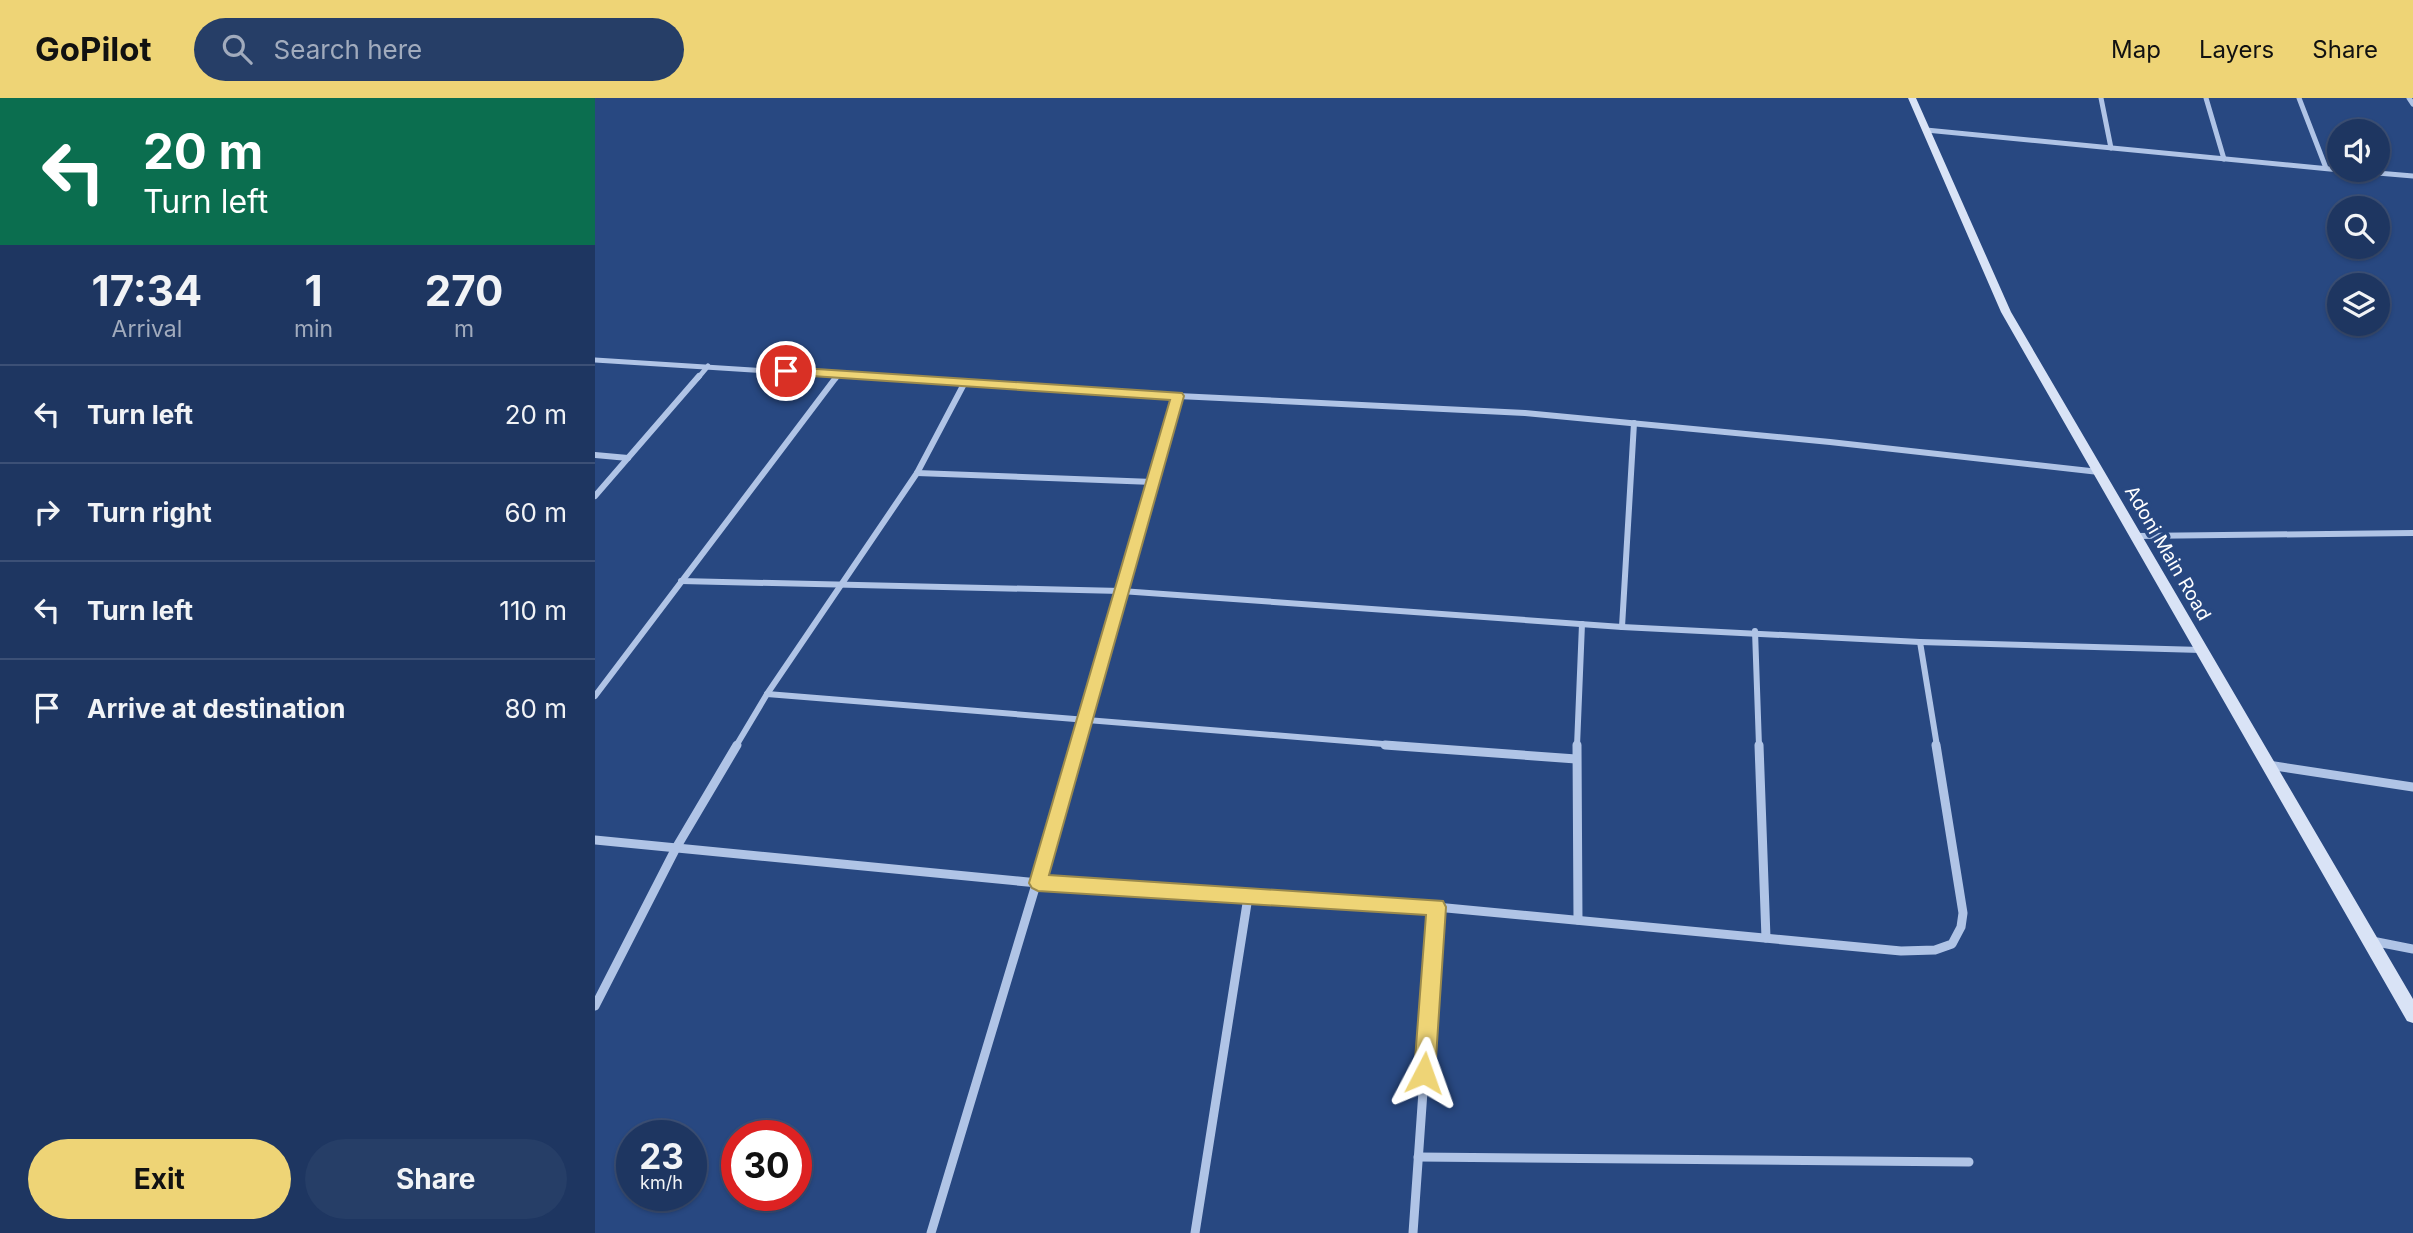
<!DOCTYPE html>
<style>
:root{--surface:#1e3661;--page:#263e67;--text:#f1f3f6;--muted:#a1abbd;--line:#3c5076;--accent:#eed476}
body{margin:0;font-family:Inter,sans-serif;background:var(--page);color:var(--text);height:100vh;display:flex;flex-direction:column;font-size:26px;white-space:nowrap}
*{box-sizing:border-box;margin:0}
p{font-size:23px;color:var(--muted)}
.icon{flex:none;width:38px;height:38px;fill:none;stroke:currentColor;stroke-width:2;stroke-linecap:round;stroke-linejoin:round}
.map{position:relative;flex:1;overflow:hidden}
.details{display:flex;flex-direction:column;background:var(--surface);width:595px}
.details>*{flex:none}
.guide{background:#0b6e4f;color:#fff;overflow:hidden}
.fabs{position:absolute;left:1732px;top:21px;display:grid;gap:14px}
.fabs a{display:grid;place-items:center;width:63px;height:63px;border-radius:50%;background:var(--surface);box-shadow:0 2px 5px #0004,0 0 0 2px var(--line);font-size:35px}
.speed{position:absolute;left:21px;top:1022px;display:flex;gap:14px;font-size:35px;font-weight:700;text-align:center}
.speed>*{display:grid;place-content:center;width:91px;height:91px;border-radius:50%;background:var(--surface);box-shadow:0 2px 5px #0004,0 0 0 2px var(--line);line-height:1}
.speed small{font-size:18px;font-weight:400}
.speed .limit{border:10px solid #d22;background:#fff;color:#111}
.pin{position:absolute;display:grid;place-items:center;width:60px;height:60px;color:#fff;margin:-30px;border:4px solid #fff;border-radius:50%;box-shadow:0 2px 7px #0007}
.me{position:absolute;width:77px;margin:-38px;rotate:4deg;stroke-linejoin:round;filter:drop-shadow(0 0 5px #0008)}
.turn{display:flex;align-items:center;gap:24px;height:147px;padding:0 28px;font-size:32px}
.turn .icon{width:91px;height:91px;stroke-width:2.5}
.turn b{display:block;font-size:49px;line-height:60px}
.eta{display:flex;justify-content:space-evenly;align-items:center;height:119px;text-align:center}
.eta b{font-size:42px;font-weight:700;line-height:49px}
.cta{display:flex;gap:14px;margin-top:auto;padding:14px 28px}
.cta a{flex:1;height:80px;border-radius:42px;background:var(--accent);color:#111;font-size:28px;font-weight:700;line-height:80px;text-align:center}
.cta a+a{background:var(--page);color:var(--text)}
ul{padding:0;list-style:none}
li{display:flex;align-items:center;gap:21px;height:98px;padding:0 28px;border-top:2px solid var(--line)}
li div{flex:1}
li b{display:block;font-size:26px}
li em{font-style:normal}
header{display:flex;align-items:center;gap:42px;box-sizing:border-box;height:98px;padding:0 35px;background:var(--accent);color:#111}
header strong{font-size:33px}
nav{display:flex;gap:38px;margin-inline-start:auto;font-size:24px}
.search{width:490px;height:63px;background:var(--page);display:flex;align-items:center;gap:18px;box-sizing:border-box;padding:0 24px;border-radius:38px;color:var(--muted);font-size:26px}
main{display:flex;flex:1;min-height:0}
.map>svg:first-child{display:block}
.lines{fill:none;stroke-linecap:round;stroke-linejoin:round}
.street-far2{stroke:#b0c4e6;stroke-width:5}
.street-far1{stroke:#b0c4e6;stroke-width:6}
.street{stroke:#b0c4e6;stroke-width:9}
.secondary{fill:#d9e3f6;fill-rule:evenodd}
.route{fill:#eed476;stroke:#9b8a4d;stroke-width:2}
.labels{text-anchor:middle;dominant-baseline:central;stroke-width:7;stroke-linejoin:round;paint-order:stroke}
.street-label{font-size:19px;fill:#fff;stroke:#284881}
</style>
<header>
<strong>GoPilot</strong>
<div class="search"><svg class="icon" aria-label="search" viewBox="0 0 24 24"><circle cx="10" cy="10" r="6"/><path d="M15 15l6 6"/></svg>Search here</div>
<nav><a>Map</a><a>Layers</a><a>Share</a></nav>
</header>
<main>
<section class="details">
<div class="guide">
<div class="turn"><svg class="icon" aria-label="left" viewBox="0 0 24 24"><path d="M17 20v-9H6M10 6l-5 5 5 5"/></svg><div><b>20 m</b>Turn left</div></div>
</div>
<div class="eta">
<div><b>17:34</b><p>Arrival</p></div>
<div><b>1</b><p>min</p></div>
<div><b>270</b><p>m</p></div>
</div>
<ul>
<li><svg class="icon" aria-label="left" viewBox="0 0 24 24"><path d="M17 20v-9H6M10 6l-5 5 5 5"/></svg><div><b>Turn left</b></div><em>20 m</em></li>
<li><svg class="icon" aria-label="right" viewBox="0 0 24 24"><path d="M7 20v-9h11M14 6l5 5-5 5"/></svg><div><b>Turn right</b></div><em>60 m</em></li>
<li><svg class="icon" aria-label="left" viewBox="0 0 24 24"><path d="M17 20v-9H6M10 6l-5 5 5 5"/></svg><div><b>Turn left</b></div><em>110 m</em></li>
<li><svg class="icon" aria-label="arrive" viewBox="0 0 24 24"><path d="M6 21V4h12l-3 4 3 4H6"/></svg><div><b>Arrive at destination</b></div><em>80 m</em></li>
</ul>
<div class="cta"><a>Exit</a><a>Share</a></div>
</section>
<div class="map">
<svg width="1818" height="1135" viewBox="0 0 1818 1135">
<rect width="100%" height="100%" fill="#284881"/>
<g class="lines">
<g class="street-far2">
<polyline points="1506,0 1516,50"/>
<polyline points="1611,0 1629,61"/>
<polyline points="1704,0 1731,70"/>
<polyline points="1814,0 1818,6"/>
<polyline points="1331,32 1745,72"/>
<polyline points="1747,72 1818,78"/>
<polyline points="0,262 286,280"/>
<polyline points="103,280 113,268"/>
<polyline points="241,280 243,277"/>
</g>
<g class="street-far1">
<polyline points="258,278 583,298 930,315 1235,344 1504,374"/>
<polyline points="0,357 33,360"/>
<polyline points="322,375 558,384"/>
<polyline points="0,398 104,278"/>
<polyline points="1541,438 1818,435"/>
<polyline points="86,483 526,493 1027,529 1325,544 1606,552"/>
<polyline points="1027,529 1039,325"/>
<polyline points="1160,533 1164,648"/>
<polyline points="1325,544 1342,648"/>
<polyline points="172,596 813,648"/>
<polyline points="0,598 242,278"/>
<polyline points="141,648 172,596 322,375 370,284"/>
<polyline points="482,648 583,298"/>
<polyline points="982,648 987,526"/>
</g>
<g class="street">
<polyline points="790,647 981,661"/>
<polyline points="982,647 983,822"/>
<polyline points="1164,647 1171,840"/>
<polyline points="1673,667 1818,689"/>
<polyline points="0,742 443,785 841,809 1306,853 1340,852 1357,846 1366,829 1368,815 1341,647"/>
<polyline points="1777,843 1818,851"/>
<polyline points="0,908 81,750 142,647"/>
<polyline points="823,1059 1374,1064"/>
<polyline points="336,1135 483,647"/>
<polyline points="600,1135 653,799"/>
<polyline points="818,1135 841,809"/>
</g>
<polygon class="secondary" points="1313,0 1321,0 1416,214 1818,901 1818,925 1812,923 1406,214"/>
</g>
<polygon class="route" points="191,269 587,295 589,298 454,777 848,803 851,809 840,975 837,983 829,986 822,983 819,975 831,817 443,793 437,790 434,785 575,302 187,276 187,271"/>
<g class="labels">
<g class="street-label">
<text transform="translate(1573 455) rotate(60)">Adoni Main Road</text>
</g>
</g>
</svg>
<div class="fabs">
<a><svg class="icon" aria-label="sound" viewBox="0 0 24 24"><path d="M4 9h4l5-4v14l-5-4H4zM17 9q2 3 0 6"/></svg></a>
<a><svg class="icon" aria-label="search" viewBox="0 0 24 24"><circle cx="10" cy="10" r="6"/><path d="M15 15l6 6"/></svg></a>
<a><svg class="icon" aria-label="layers" viewBox="0 0 24 24"><path d="M12 4l9 5-9 5-9-5zM3 14l9 5 9-5"/></svg></a>
</div>
<div class="speed"><div>23<small>km/h</small></div><div class="limit">30</div></div>
<div class="pin" style="left:191px;top:273px;background:#d93025"><svg class="icon" aria-label="arrive" viewBox="0 0 24 24"><path d="M6 21V4h12l-3 4 3 4H6"/></svg></div>
<svg class="me" style="left:829px;top:975px" viewBox="-20 -20 40 40"><path d="M0-17L14 15 0 8-14 15z" fill="#eed476" stroke="#fff" stroke-width="4"/></svg>
</div>
</main>
